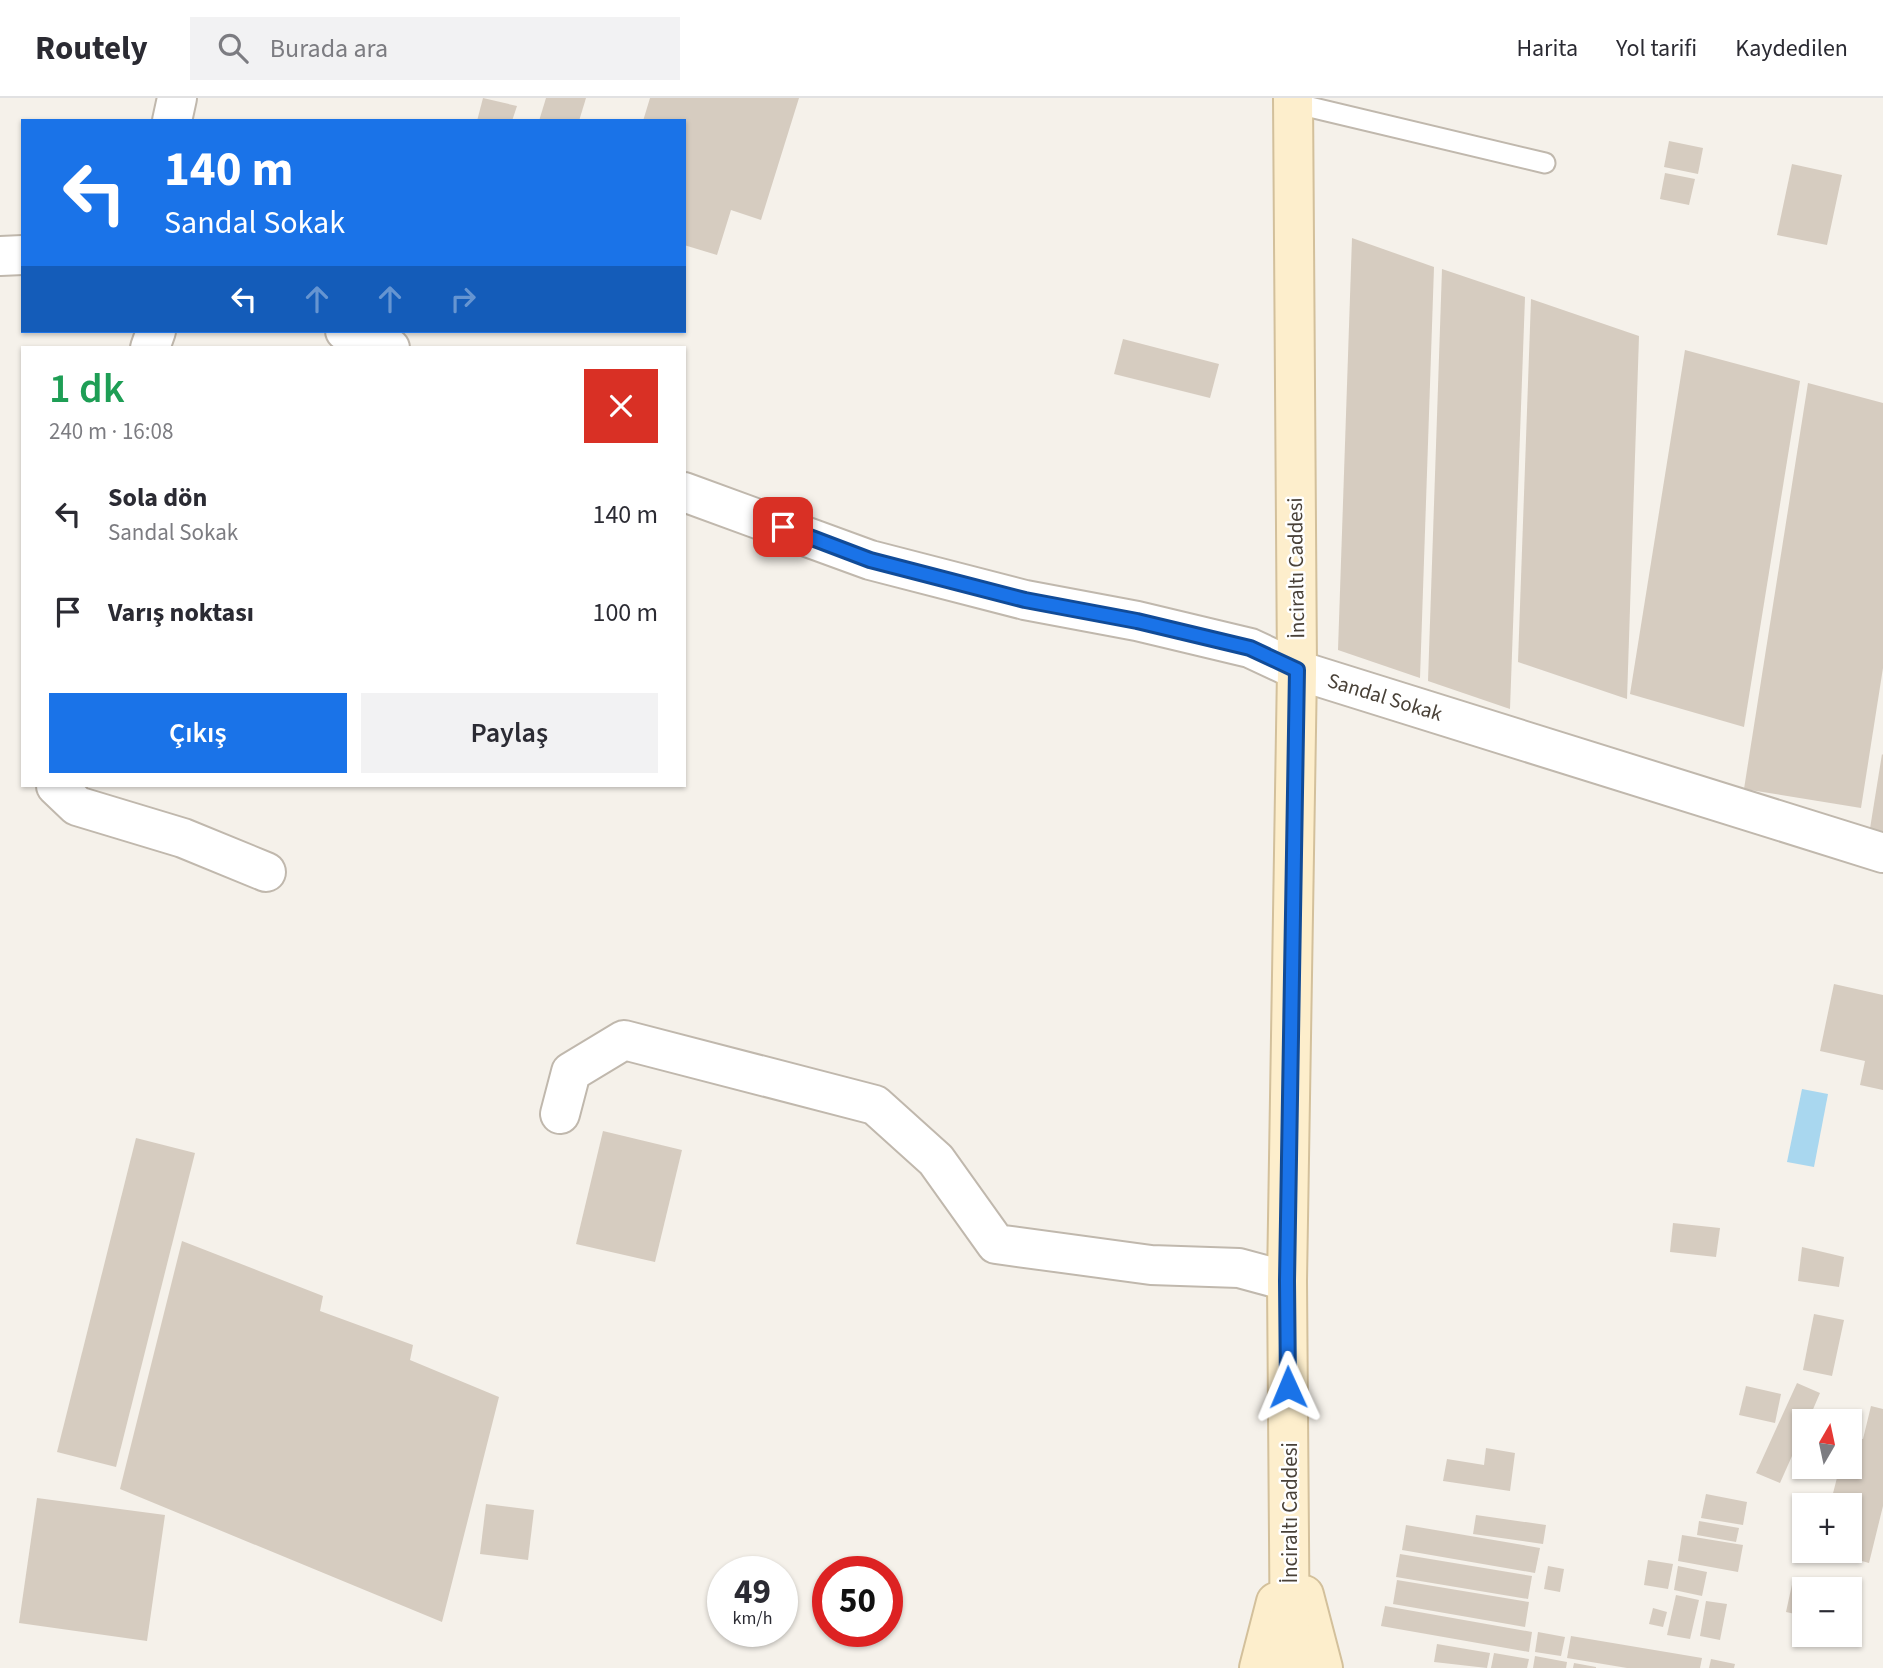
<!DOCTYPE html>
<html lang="tr">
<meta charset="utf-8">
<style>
:root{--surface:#fff;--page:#f2f2f3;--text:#2b2b33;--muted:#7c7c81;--line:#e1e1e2;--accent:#1a73e8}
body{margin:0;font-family:"Source Sans 3",sans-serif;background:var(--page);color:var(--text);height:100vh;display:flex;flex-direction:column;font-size:26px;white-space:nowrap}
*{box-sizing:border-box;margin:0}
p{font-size:23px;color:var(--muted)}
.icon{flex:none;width:38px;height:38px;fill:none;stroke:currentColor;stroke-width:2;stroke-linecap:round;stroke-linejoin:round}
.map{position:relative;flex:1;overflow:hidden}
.drawer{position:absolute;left:21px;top:248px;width:665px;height:441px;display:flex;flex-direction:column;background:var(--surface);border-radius:0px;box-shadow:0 2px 5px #0004}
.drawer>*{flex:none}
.hud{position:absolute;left:21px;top:21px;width:665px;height:214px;border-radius:0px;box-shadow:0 2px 5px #0004;background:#1a73e8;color:#fff;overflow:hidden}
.needle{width:46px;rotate:9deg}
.tools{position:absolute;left:1792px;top:1311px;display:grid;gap:14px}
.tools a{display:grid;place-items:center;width:70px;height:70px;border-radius:0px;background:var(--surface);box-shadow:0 2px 5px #0004;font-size:35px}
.speed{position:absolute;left:707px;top:1458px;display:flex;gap:14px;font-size:35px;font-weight:700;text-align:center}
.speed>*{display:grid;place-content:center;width:91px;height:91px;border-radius:50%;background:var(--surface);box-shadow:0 2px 5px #0004;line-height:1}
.speed small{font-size:18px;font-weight:400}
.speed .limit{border:10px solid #d22;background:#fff;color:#111}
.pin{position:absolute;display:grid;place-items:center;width:60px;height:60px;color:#fff;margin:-30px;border-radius:14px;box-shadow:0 4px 10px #0006}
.me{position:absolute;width:77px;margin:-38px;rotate:359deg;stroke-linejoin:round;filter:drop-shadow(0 0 5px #0008)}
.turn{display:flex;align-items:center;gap:24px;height:147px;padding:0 28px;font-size:32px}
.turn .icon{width:91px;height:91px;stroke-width:2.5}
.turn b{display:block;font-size:49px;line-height:60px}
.lanes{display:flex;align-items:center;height:66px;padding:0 28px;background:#0003;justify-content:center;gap:35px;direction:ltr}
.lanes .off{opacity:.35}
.round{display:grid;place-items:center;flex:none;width:74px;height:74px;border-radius:0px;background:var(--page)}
.summary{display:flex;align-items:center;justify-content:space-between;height:119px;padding:0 28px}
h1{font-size:42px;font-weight:600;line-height:52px;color:#1e9e55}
.action{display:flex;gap:14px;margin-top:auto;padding:14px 28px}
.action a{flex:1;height:80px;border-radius:0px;background:var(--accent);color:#fff;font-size:28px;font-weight:600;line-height:80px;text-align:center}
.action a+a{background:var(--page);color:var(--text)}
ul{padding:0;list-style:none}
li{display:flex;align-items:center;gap:21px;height:98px;padding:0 28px}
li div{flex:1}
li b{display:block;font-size:26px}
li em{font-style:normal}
header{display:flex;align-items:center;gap:42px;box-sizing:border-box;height:98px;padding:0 35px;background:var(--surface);border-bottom:2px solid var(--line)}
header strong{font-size:33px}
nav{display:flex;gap:38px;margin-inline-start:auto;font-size:24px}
.search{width:490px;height:63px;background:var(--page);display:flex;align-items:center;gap:18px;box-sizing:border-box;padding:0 24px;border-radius:0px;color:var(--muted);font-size:26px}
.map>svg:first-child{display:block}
.water{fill:#a9d7ef}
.building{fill:#d6ccc0}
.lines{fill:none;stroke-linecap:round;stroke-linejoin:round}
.service-casing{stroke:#c0b8ad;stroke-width:23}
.minor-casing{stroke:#c0b8ad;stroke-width:42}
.secondary-casing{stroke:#d3c09b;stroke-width:42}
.service{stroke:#fff;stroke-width:19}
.minor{stroke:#fff;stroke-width:38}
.secondary{stroke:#fdeecc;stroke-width:38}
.route-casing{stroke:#114b97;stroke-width:18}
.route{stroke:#1a73e8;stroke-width:12}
.labels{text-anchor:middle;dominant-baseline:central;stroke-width:5;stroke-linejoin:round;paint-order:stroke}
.street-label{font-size:21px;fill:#494138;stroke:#fff}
</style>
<header>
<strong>Routely</strong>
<div class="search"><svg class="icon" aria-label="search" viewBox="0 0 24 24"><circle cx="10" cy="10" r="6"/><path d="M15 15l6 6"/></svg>Burada ara</div>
<nav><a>Harita</a><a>Yol tarifi</a><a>Kaydedilen</a></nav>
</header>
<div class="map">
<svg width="1883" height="1570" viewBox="0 0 1883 1570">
<rect width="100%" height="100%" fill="#f5f1ea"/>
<polygon class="water" points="1802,991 1828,996 1814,1069 1787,1064"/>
<g class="building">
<polygon points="483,0 517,8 512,23 477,23"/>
<polygon points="546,0 586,0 579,23 539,23"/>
<polygon points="650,0 799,0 761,122 731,112 717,157 684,147 684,23 643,23"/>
<polygon points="1669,43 1703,50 1698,76 1664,69"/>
<polygon points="1792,66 1842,77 1827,147 1777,137"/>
<polygon points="1665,75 1695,81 1689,107 1660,101"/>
<polygon points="1352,140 1434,169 1420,580 1338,552"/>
<polygon points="1442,171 1525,199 1510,611 1428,583"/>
<polygon points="1531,201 1639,238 1627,601 1518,564"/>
<polygon points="1123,241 1219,266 1210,300 1114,276"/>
<polygon points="1685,252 1800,283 1744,629 1630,596"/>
<polygon points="1808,285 1883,305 1883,570 1861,710 1744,691"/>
<polygon points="1882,656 1883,657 1883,745 1868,743"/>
<polygon points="1834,886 1883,897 1883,992 1860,987 1865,963 1820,953"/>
<polygon points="603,1033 682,1052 655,1164 576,1146"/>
<polygon points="136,1040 195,1055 116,1369 57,1354"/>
<polygon points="1673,1125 1720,1130 1716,1159 1670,1154"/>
<polygon points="182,1143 323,1198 320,1213 413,1247 410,1262 499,1299 442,1524 120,1391"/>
<polygon points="1802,1149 1844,1159 1839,1189 1798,1183"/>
<polygon points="1814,1216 1844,1222 1832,1278 1803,1272"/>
<polygon points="1797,1285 1820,1295 1808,1323 1804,1323 1804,1331 1780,1385 1756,1375"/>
<polygon points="1746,1288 1781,1296 1775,1325 1739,1317"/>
<polygon points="1871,1308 1883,1311 1883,1408 1869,1465 1826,1453 1850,1452 1850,1407 1830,1407 1840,1368 1850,1368 1850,1338 1863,1341"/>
<polygon points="1486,1350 1515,1355 1510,1393 1443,1383 1447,1361 1484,1367"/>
<polygon points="1706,1396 1747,1404 1743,1427 1701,1420"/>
<polygon points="37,1400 165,1417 147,1543 19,1525"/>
<polygon points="486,1406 534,1412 528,1462 480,1456"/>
<polygon points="1476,1417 1546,1427 1543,1446 1473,1436"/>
<polygon points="1699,1423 1739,1430 1736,1444 1697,1437"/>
<polygon points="1406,1427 1540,1450 1535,1475 1402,1452"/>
<polygon points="1682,1437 1743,1447 1738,1474 1678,1463"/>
<polygon points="1400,1456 1532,1478 1528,1501 1396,1479"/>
<polygon points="1648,1462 1673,1466 1668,1491 1644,1487"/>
<polygon points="1548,1468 1564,1471 1560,1494 1544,1491"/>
<polygon points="1678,1468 1707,1474 1702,1498 1674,1492"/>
<polygon points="1397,1482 1529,1504 1525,1529 1393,1506"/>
<polygon points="1793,1482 1822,1489 1804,1491 1804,1518 1786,1514"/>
<polygon points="1676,1497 1699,1502 1690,1541 1667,1537"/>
<polygon points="1706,1503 1727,1506 1720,1542 1700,1538"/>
<polygon points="1385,1508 1532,1534 1529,1554 1381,1528"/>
<polygon points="1653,1510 1667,1514 1663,1529 1649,1526"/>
<polygon points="1538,1534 1565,1539 1561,1558 1535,1554"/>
<polygon points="1571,1538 1702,1560 1700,1570 1627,1570 1567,1560"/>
<polygon points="1437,1546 1490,1555 1487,1570 1434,1564"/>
<polygon points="1494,1555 1529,1561 1527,1570 1491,1570"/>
<polygon points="1535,1558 1567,1564 1566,1570 1533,1570"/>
<polygon points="1711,1561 1735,1566 1734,1570 1709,1570"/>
<polygon points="1574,1565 1596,1569 1596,1570 1573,1570"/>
</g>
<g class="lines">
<g class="service-casing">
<polyline id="service" points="1293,5 1545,65"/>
</g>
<g class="minor-casing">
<g id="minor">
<polyline points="172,23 177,0"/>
<polyline points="0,158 23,157"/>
<polyline points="345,233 390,250"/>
<polyline points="150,250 156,233"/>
<polyline points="684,394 870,462 1025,502 1137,523 1250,550 1297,572 1883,755"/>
<polyline points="56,688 77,708 183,740 266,774"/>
<polyline points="560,1016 571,974 624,942 875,1007 936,1062 996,1146 1151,1167 1239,1170 1287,1183"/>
</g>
</g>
<g class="secondary-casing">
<g id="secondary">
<polyline points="1304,1497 1323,1570"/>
<polyline points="1259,1570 1276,1504"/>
<polyline points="1290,1570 1287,1183 1297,572 1293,0"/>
</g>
</g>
<use href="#service" class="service"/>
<use href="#minor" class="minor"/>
<use href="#secondary" class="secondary"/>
</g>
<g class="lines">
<g class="route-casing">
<polyline id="route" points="783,429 870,462 1025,502 1137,523 1250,550 1297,572 1287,1183 1288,1289"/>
</g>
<use href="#route" class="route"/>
</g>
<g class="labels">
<g class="street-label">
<text transform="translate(1296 470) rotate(-91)">İnciraltı Caddesi</text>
<text transform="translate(1385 599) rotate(17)">Sandal Sokak</text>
<text transform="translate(1290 1415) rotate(-90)">İnciraltı Caddesi</text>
</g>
</g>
</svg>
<div class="tools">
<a><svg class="needle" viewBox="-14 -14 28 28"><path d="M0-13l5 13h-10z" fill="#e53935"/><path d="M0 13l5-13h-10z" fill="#7c7c81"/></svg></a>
<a>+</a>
<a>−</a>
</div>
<div class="speed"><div>49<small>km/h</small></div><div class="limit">50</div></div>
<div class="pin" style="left:783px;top:429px;background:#d93025"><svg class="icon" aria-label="arrive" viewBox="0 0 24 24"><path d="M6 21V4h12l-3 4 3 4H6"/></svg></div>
<svg class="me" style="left:1288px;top:1289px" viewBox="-20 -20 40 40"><path d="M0-17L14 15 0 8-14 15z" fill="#1a73e8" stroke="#fff" stroke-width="4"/></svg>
<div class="hud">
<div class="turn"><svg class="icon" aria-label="left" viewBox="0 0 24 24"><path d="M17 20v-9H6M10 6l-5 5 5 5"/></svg><div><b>140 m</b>Sandal Sokak</div></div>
<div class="lanes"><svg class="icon" aria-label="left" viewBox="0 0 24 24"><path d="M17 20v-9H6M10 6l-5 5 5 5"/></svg><svg class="icon off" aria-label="ahead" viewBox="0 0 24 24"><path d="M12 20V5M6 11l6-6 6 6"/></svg><svg class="icon off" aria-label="ahead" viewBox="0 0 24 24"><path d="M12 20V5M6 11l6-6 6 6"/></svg><svg class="icon off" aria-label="right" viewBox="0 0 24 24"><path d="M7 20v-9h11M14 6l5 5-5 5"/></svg></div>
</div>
<section class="drawer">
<div class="summary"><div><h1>1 dk</h1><p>240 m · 16:08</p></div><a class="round" style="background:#d93025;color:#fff"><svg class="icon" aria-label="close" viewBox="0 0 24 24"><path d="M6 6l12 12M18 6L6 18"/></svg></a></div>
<ul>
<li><svg class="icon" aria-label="left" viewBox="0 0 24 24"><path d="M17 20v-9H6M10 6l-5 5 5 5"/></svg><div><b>Sola dön</b><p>Sandal Sokak</p></div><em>140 m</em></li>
<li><svg class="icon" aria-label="arrive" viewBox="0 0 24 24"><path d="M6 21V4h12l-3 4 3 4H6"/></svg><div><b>Varış noktası</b></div><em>100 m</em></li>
</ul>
<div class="action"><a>Çıkış</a><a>Paylaş</a></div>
</section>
</div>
